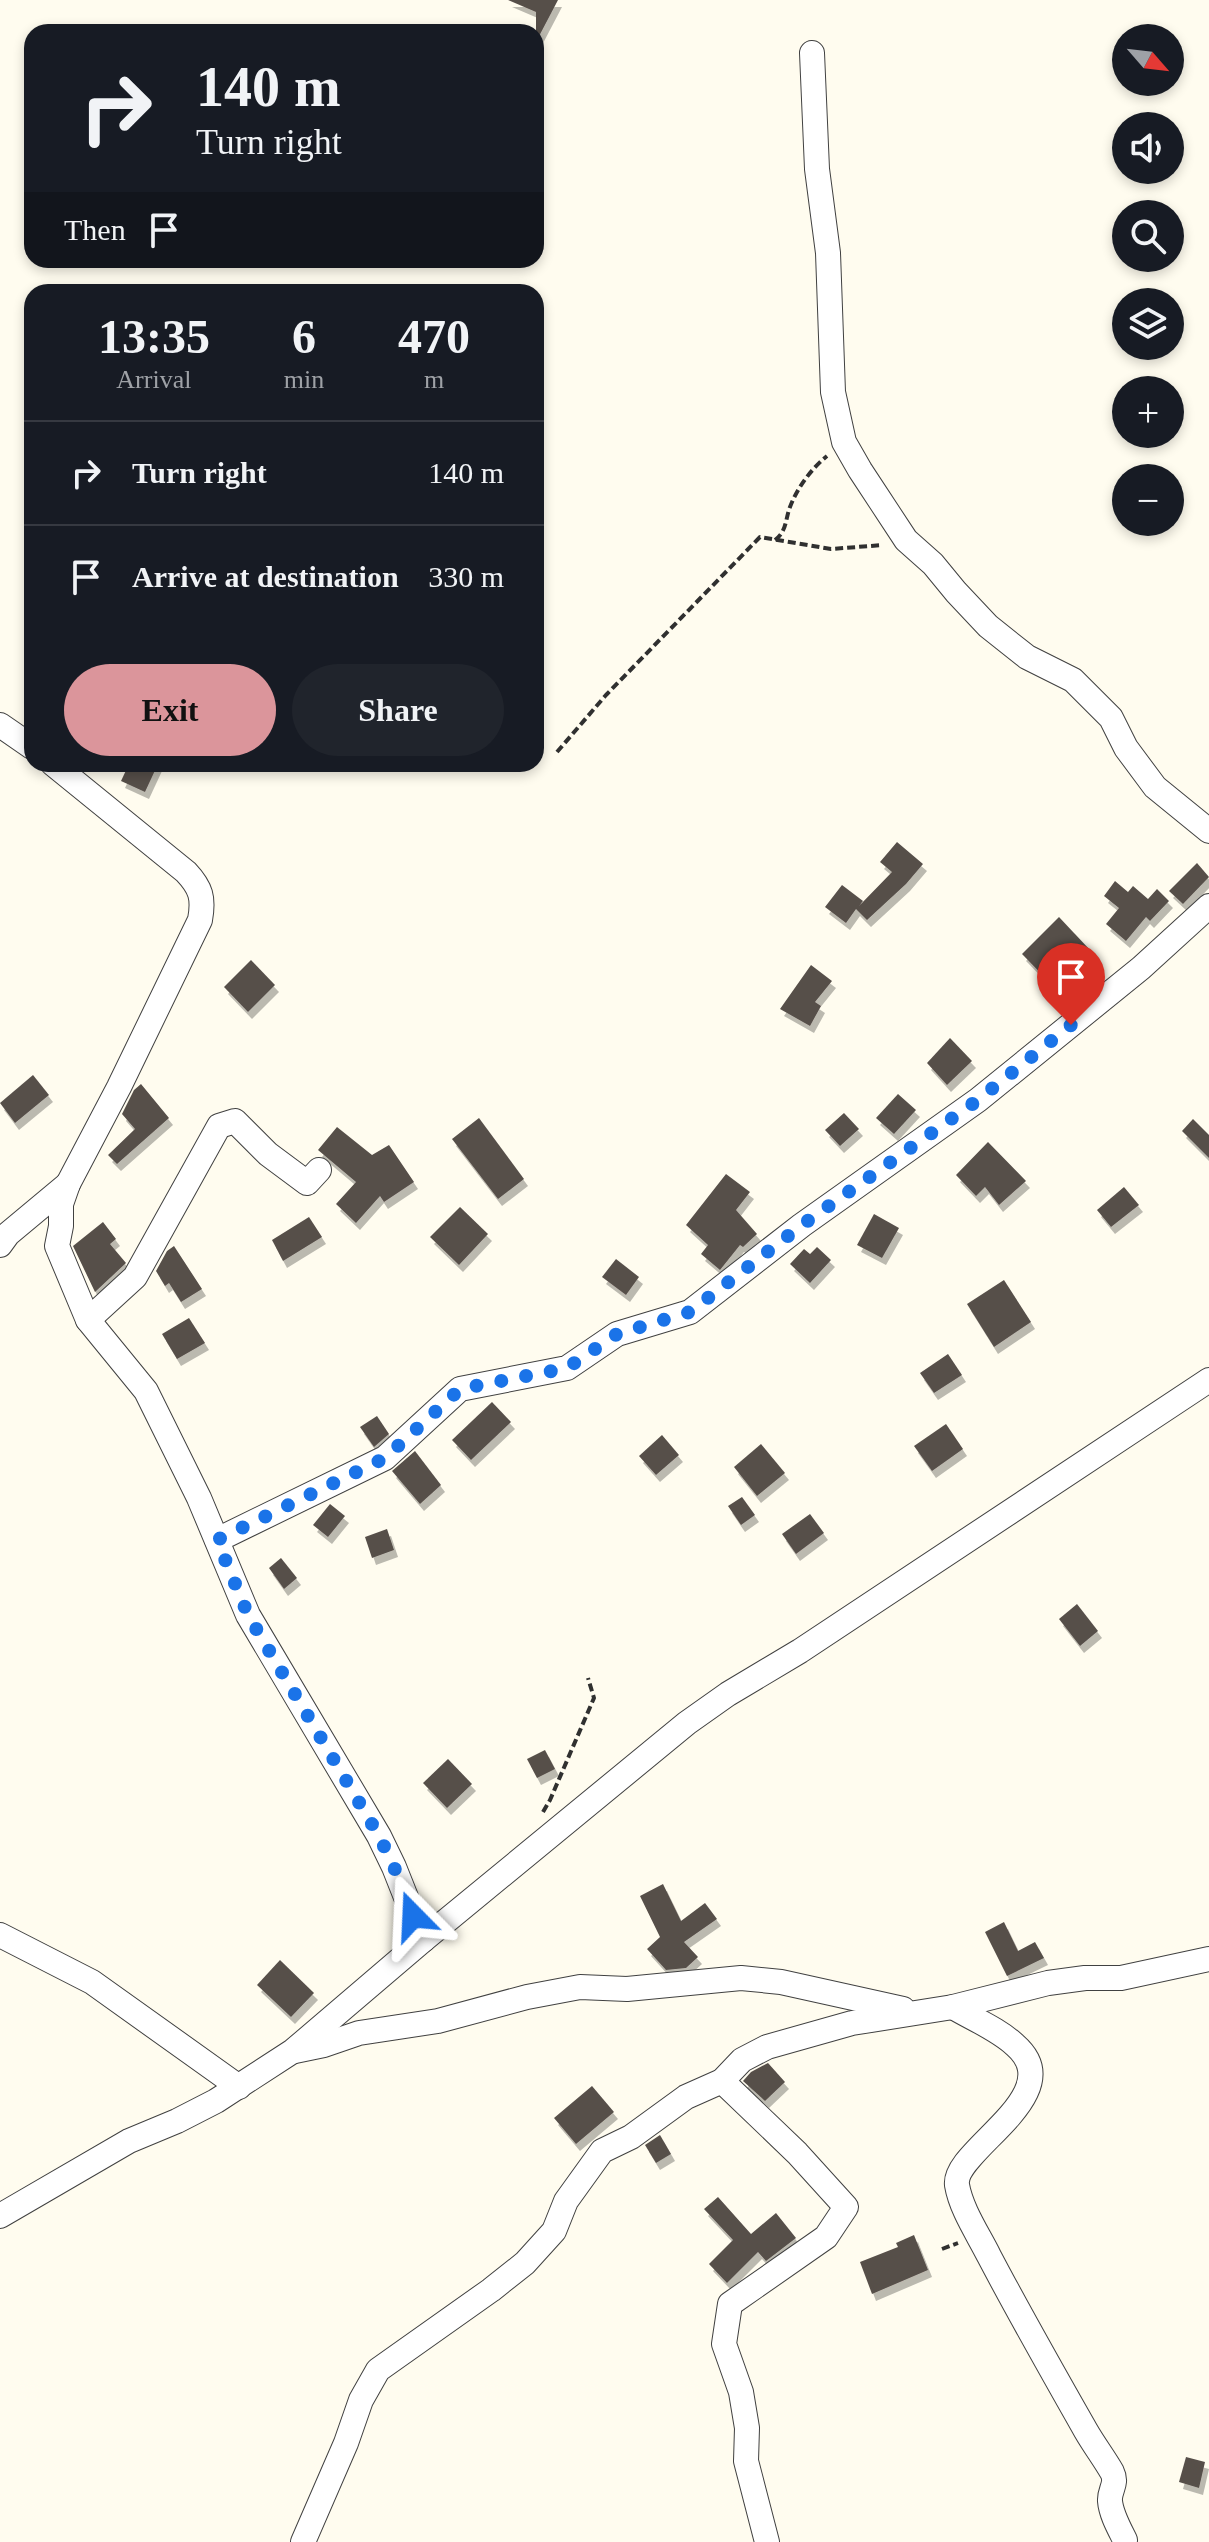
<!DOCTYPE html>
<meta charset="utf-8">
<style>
:root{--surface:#171b24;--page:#20242c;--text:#f1f3f6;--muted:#9ea1a6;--line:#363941;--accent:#db959b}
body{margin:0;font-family:Georgia,serif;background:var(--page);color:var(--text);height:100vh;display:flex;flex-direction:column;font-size:30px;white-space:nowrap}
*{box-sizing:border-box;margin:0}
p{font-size:26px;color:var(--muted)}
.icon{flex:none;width:44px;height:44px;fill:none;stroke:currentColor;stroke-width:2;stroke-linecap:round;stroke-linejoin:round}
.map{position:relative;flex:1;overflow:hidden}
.side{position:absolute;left:24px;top:284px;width:520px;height:488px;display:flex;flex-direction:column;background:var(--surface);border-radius:24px;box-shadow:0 4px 12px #0003}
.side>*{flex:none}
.hud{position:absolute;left:24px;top:24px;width:520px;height:244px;border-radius:24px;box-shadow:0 4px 12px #0003;background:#171b24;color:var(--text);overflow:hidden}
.needle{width:52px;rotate:118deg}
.fabs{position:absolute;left:1112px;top:24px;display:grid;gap:16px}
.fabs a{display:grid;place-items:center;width:72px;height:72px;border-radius:50%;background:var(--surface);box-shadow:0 4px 12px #0003;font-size:40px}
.pin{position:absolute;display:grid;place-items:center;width:68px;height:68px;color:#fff;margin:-82px -34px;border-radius:50% 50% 50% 0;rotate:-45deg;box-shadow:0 0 8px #0007}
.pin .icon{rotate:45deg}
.me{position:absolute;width:88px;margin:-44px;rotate:339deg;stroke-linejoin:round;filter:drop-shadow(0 0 6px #0008)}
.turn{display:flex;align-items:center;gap:28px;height:168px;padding:0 40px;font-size:36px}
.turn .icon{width:104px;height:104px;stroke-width:2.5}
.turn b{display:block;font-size:56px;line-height:68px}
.then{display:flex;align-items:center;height:76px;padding:0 40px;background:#0003;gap:16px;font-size:30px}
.eta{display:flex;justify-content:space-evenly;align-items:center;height:136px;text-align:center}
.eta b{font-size:48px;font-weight:700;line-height:56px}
.primary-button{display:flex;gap:16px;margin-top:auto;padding:16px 40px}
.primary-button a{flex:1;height:92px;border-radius:48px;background:var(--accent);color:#111;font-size:32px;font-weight:700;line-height:92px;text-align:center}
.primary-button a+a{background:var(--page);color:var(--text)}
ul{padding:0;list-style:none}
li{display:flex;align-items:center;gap:24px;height:104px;padding:0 40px;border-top:2px solid var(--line)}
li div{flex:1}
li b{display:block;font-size:30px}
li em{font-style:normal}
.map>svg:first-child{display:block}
.building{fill:#574f4a;filter:url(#shadow)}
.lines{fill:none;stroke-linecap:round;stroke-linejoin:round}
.minor-casing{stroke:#414141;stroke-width:26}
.path{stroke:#303030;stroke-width:4;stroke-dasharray:8 4;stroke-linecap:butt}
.minor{stroke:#fff;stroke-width:24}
.route{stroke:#1a73e8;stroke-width:14;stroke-dasharray:0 25.2}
</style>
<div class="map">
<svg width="1209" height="2542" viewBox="0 0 1209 2542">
<defs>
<filter id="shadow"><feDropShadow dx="4" dy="7" stdDeviation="0" flood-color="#0004"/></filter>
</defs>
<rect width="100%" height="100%" fill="#fffcef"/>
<g class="building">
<polygon points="508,0 558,0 536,42 536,12"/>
<polygon points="129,764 158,764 145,792 121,781"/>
<polygon points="897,842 923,864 906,884 867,920 856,909 846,923 825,907 842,885 863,901 859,906 892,872 880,862"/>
<polygon points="1197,863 1209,877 1183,904 1169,891"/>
<polygon points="1115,881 1128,892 1133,886 1148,899 1157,889 1169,901 1150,921 1146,917 1126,941 1106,924 1119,908 1104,896"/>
<polygon points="1059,917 1090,950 1053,986 1022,954"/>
<polygon points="251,960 275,985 248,1012 224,987"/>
<polygon points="811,965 832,981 815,1002 821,1006 810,1026 780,1009"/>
<polygon points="950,1038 972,1061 947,1085 927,1063"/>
<polygon points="33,1075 49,1095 15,1123 0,1103"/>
<polygon points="141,1084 169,1118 117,1164 108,1155 135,1129 122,1114 134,1090"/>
<polygon points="898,1094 916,1110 894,1134 876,1118"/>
<polygon points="844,1113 859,1129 840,1146 825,1130"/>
<polygon points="479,1118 524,1179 498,1199 452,1139"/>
<polygon points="1193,1119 1209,1135 1209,1158 1182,1131"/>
<polygon points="337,1127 372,1155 389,1145 414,1182 384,1202 380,1196 356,1223 336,1204 356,1182 318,1150"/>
<polygon points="988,1142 1026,1181 999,1205 985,1187 976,1196 956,1175"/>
<polygon points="726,1174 750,1192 736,1210 757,1234 743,1247 740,1245 720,1270 701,1254 708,1245 686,1225"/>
<polygon points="1124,1187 1139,1205 1111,1227 1097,1210"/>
<polygon points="460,1207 488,1234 459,1265 430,1237"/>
<polygon points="874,1214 899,1228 882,1258 857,1245"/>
<polygon points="309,1217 322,1237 283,1261 272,1240"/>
<polygon points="103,1222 116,1239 110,1244 126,1263 95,1292 73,1246"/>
<polygon points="174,1246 202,1289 181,1302 169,1283 165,1286 156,1271 167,1251"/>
<polygon points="817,1247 831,1260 810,1283 790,1264 804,1249 810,1254"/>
<polygon points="616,1259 639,1277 626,1295 602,1277"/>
<polygon points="1004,1280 1031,1322 994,1347 967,1304"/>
<polygon points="189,1318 205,1343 177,1359 162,1334"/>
<polygon points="948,1354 962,1375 934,1393 920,1373"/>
<polygon points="492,1402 511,1422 471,1460 452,1440"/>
<polygon points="377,1416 389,1434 374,1447 360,1427"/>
<polygon points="946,1424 963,1449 932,1471 914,1446"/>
<polygon points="662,1435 679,1455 656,1475 639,1456"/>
<polygon points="761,1444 785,1473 757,1496 734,1467"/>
<polygon points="415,1451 441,1485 420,1504 392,1471"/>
<polygon points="742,1497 755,1515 741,1525 728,1506"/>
<polygon points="330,1504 345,1516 328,1537 313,1525"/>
<polygon points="810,1514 824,1533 796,1554 782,1534"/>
<polygon points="387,1529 394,1550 372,1558 365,1537"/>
<polygon points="281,1558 297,1578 284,1589 269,1568"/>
<polygon points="1077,1604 1098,1631 1080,1646 1059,1619"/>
<polygon points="545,1750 555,1769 537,1778 527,1759"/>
<polygon points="448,1759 472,1784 447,1808 423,1783"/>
<polygon points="663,1884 681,1921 705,1903 717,1919 684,1942 698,1957 686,1968 666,1970 647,1949 660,1937 640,1896"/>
<polygon points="1004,1922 1018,1951 1035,1942 1044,1958 1007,1976 985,1932"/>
<polygon points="280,1960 314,1993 291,2017 257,1985"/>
<polygon points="768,2063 785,2082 765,2101 743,2081 751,2072"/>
<polygon points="592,2086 614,2112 576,2144 554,2118"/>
<polygon points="660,2135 671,2154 656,2163 645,2145"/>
<polygon points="718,2197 751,2234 776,2213 796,2238 766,2261 758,2252 727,2283 709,2264 733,2240 704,2209"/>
<polygon points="914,2235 928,2270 872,2294 860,2262 898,2247 896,2243"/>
<polygon points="1186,2457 1205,2462 1199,2488 1179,2482"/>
</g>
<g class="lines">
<g class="minor-casing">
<g id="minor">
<polyline points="812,53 817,169 828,253 833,392 844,442 860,470 906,540 933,564 956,592 988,626 1027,657 1073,680 1111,718 1126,748 1155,787 1209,831"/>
<polyline points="0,725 32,747"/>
<path d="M53 764 186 872C201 888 204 898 200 920L119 1087 68 1184 61 1204V1226L57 1246 88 1320 146 1391 199 1498 248 1615 379 1836 394 1867 423 1940"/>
<polyline points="0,1245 8,1234 68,1184"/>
<polyline points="88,1320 135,1277 219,1126 235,1121 268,1154 307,1183 319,1170"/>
<polyline points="217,1540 385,1458 460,1389 567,1368 617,1334 690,1312 802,1225 978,1100 1141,968 1209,906"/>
<polyline points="0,1935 92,1982 239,2087"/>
<path d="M953 2007C973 2019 998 2029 1015 2045 1072 2095 952 2150 957 2185 961 2209 978 2234 989 2256 1020 2315 1053 2373 1086 2431 1094 2445 1104 2458 1112 2472 1118 2484 1109 2490 1110 2501 1111 2514 1119 2528 1125 2540"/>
<polyline points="295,2051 324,2045 359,2033 438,2021 527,1997 580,1987 627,1989 741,1978 781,1982 903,2009"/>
<polyline points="722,2081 797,2153 846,2207 826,2237 730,2304 724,2344 741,2392 747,2428 746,2461 767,2542"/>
<polyline points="0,2216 129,2141 177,2121 216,2101 293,2051 423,1940 687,1723 728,1694 800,1651 1209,1380"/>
<polyline points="303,2542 346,2443 361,2400 378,2370 491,2290 525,2263 554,2231 566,2201 602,2151 631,2137 686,2097 722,2081 742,2060 767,2047 852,2023 953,2007 1048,1983 1085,1978 1121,1978 1209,1959"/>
</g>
</g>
<g class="path">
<path d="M775 540C787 531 785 520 790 507 797 488 812 468 827 456"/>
<polyline points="557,752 606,695 760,537 831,549 883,545"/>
<polyline points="543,1812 550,1800 594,1698 588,1678"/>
<polyline points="942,2249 958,2243"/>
</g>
<use href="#minor" class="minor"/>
</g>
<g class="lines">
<polyline class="route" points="413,1916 394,1867 379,1836 248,1615 217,1540 385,1458 460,1389 567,1368 617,1334 690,1312 802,1225 978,1100 1071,1025"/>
</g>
</svg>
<div class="fabs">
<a><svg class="needle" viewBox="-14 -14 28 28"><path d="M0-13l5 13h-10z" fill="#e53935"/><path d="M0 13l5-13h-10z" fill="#9ea1a6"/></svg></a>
<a><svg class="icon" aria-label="sound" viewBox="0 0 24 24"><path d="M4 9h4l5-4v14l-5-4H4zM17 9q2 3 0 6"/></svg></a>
<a><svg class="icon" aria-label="search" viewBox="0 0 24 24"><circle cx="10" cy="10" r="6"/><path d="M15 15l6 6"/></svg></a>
<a><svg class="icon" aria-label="layers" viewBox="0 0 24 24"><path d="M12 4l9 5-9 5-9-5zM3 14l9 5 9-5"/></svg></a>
<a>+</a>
<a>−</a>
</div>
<div class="pin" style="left:1071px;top:1025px;background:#d93025"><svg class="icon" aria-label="arrive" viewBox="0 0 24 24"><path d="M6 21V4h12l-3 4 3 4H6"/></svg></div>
<svg class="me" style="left:413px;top:1916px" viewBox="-20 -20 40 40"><path d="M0-17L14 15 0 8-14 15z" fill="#1a73e8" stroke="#fff" stroke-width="4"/></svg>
<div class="hud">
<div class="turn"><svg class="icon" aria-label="right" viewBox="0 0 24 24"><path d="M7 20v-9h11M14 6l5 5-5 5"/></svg><div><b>140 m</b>Turn right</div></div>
<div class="then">Then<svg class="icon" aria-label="arrive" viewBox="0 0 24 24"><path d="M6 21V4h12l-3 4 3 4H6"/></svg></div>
</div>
<section class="side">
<div class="eta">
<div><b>13:35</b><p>Arrival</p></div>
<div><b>6</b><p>min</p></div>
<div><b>470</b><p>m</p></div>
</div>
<ul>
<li><svg class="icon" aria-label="right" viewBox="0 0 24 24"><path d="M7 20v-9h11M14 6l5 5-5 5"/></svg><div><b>Turn right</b></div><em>140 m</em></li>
<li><svg class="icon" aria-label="arrive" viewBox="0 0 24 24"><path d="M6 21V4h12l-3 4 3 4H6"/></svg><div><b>Arrive at destination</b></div><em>330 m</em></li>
</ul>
<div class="primary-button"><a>Exit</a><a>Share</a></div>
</section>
</div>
